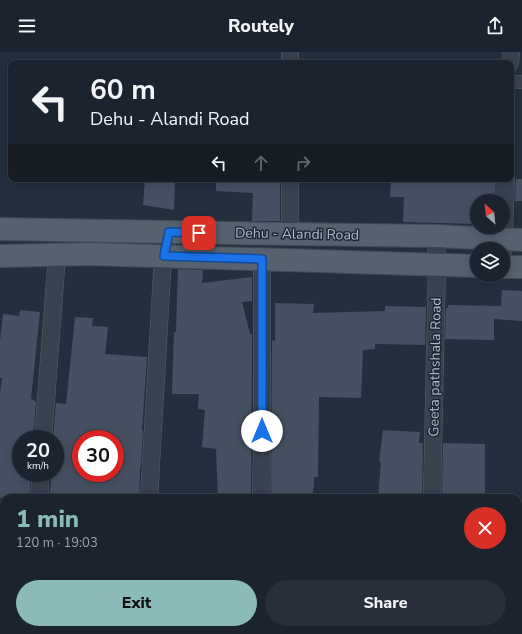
<!DOCTYPE html>
<meta charset="utf-8">
<style>
:root{--surface:#1b232e;--page:#282f3a;--text:#f1f3f6;--muted:#a0a4aa;--line:#39404a;--accent:#8bbbb9}
body{margin:0;font-family:"Nunito Sans",sans-serif;background:var(--page);color:var(--text);height:100vh;display:flex;flex-direction:column;font-size:15px;white-space:nowrap}
*{box-sizing:border-box;margin:0}
p{font-size:13px;color:var(--muted)}
.icon{flex:none;width:22px;height:22px;fill:none;stroke:currentColor;stroke-width:2;stroke-linecap:round;stroke-linejoin:round}
.map{position:relative;flex:1;overflow:hidden}
.side{position:absolute;left:0px;top:442px;width:522px;height:140px;display:flex;flex-direction:column;background:var(--surface);border-radius:12px 12px 0 0;box-shadow:0 2px 10px #0003,0 0 0 1px var(--line)}
.side>*{flex:none}
.hud{position:absolute;left:8px;top:8px;width:506px;height:122px;border-radius:8px;box-shadow:0 2px 10px #0003,0 0 0 1px var(--line);background:#1b232e;color:var(--text);overflow:hidden}
.needle{width:26px;rotate:333deg}
.fabs{position:absolute;left:470px;top:142px;display:grid;gap:8px}
.fabs a{display:grid;place-items:center;width:40px;height:40px;border-radius:50%;background:var(--surface);box-shadow:0 2px 10px #0003,0 0 0 1px var(--line);font-size:20px}
.speed{position:absolute;left:12px;top:378px;display:flex;gap:8px;font-size:20px;font-weight:700;text-align:center}
.speed>*{display:grid;place-content:center;width:52px;height:52px;border-radius:50%;background:var(--surface);box-shadow:0 2px 10px #0003,0 0 0 1px var(--line);line-height:1}
.speed small{font-size:10px;font-weight:400}
.speed .limit{border:6px solid #d22;background:#fff;color:#111}
.pin{position:absolute;display:grid;place-items:center;width:34px;height:34px;color:#fff;margin:-17px;border-radius:8px;box-shadow:0 2px 6px #0006}
.me{position:absolute;width:44px;margin:-22px;rotate:0deg;stroke-linejoin:round;filter:drop-shadow(0 0 3px #0008)}
.turn{display:flex;align-items:center;gap:14px;height:84px;padding:0 16px;font-size:18px}
.turn .icon{width:52px;height:52px;stroke-width:2.5}
.turn b{display:block;font-size:28px;line-height:34px}
.lanes{display:flex;align-items:center;height:38px;padding:0 16px;background:#0003;justify-content:center;gap:20px;direction:ltr}
.lanes .off{opacity:.35}
.round{display:grid;place-items:center;flex:none;width:42px;height:42px;border-radius:21px;background:var(--page)}
.head{display:flex;align-items:center;justify-content:space-between;height:68px;padding:0 16px}
h1{font-size:24px;font-weight:800;line-height:30px;color:var(--accent)}
.button{display:flex;gap:8px;margin-top:auto;padding:8px 16px}
.button a{flex:1;height:46px;border-radius:24px;background:var(--accent);color:#111;font-size:16px;font-weight:800;line-height:46px;text-align:center}
.button a+a{background:var(--page);color:var(--text)}
header{display:flex;justify-content:space-between;align-items:center;height:52px;padding:0 16px;background:var(--surface);font-size:18px;font-weight:800}
.map>svg:first-child{display:block}
.building{fill:#455162;fill-rule:evenodd}
.lines{fill:none;stroke-linecap:round;stroke-linejoin:round}
.pedestrian-casing{stroke:#565f6c;stroke-width:14}
.minor-casing{stroke:#565f6c;stroke-width:18}
.primary-casing{stroke:#414a57;stroke-width:24}
.pedestrian{stroke:#38414e;stroke-width:13}
.minor{stroke:#38414e;stroke-width:17}
.primary{stroke:#56606e;stroke-width:22}
.route-casing{stroke:#114b97;stroke-width:10}
.route{stroke:#1a73e8;stroke-width:7}
.labels{text-anchor:middle;dominant-baseline:central;stroke-width:3;stroke-linejoin:round;paint-order:stroke}
.street-label{font-size:14px;fill:#b4bcc9;stroke:#1d2633}
</style>
<header><svg class="icon" aria-label="menu" viewBox="0 0 24 24"><path d="M4 6h16M4 12h16M4 18h16"/></svg>Routely<svg class="icon" aria-label="share" viewBox="0 0 24 24"><path d="M12 15V3M7 8l5-5 5 5M5 13v7h14v-7"/></svg></header>
<div class="map">
<svg width="522" height="582" viewBox="0 0 522 582">
<rect width="100%" height="100%" fill="#242f3e"/>
<g class="building">
<polygon points="145,127 175,127 174,158 143,153"/>
<polygon points="216,127 280,127 280,169 252,169 253,141 216,139"/>
<polygon points="391,127 496,127 495,149 477,149 477,172 403,170 404,145 390,145"/>
<polygon points="516,127 522,127 522,149 515,149"/>
<polygon points="178,217 203,218 202,231 252,225 252,249 242,250 250,282 252,282 251,446 218,446 216,397 202,395 205,358 198,357 199,342 172,342 174,280 176,280"/>
<polygon points="502,238 522,239 522,269 494,267 494,288 445,287 446,256 448,256 448,253 501,254"/>
<polygon points="275,251 314,252 313,261 385,259 385,254 426,255 425,293 375,292 375,297 363,298 361,346 319,345 318,425 314,425 313,446 271,446 272,288 275,289"/>
<polygon points="20,258 40,260 31,347 34,348 34,349 36,349 33,387 21,387 21,426 31,426 29,446 0,446 0,342 2,326 0,326 0,289 3,262 19,264"/>
<path d="M75 265 93 266 92 274 108 275 105 302 147 305 142 378H143L141 414 139 421H140L139 446H49L52 421H55V387H53L56 351 66 352ZM81 387H115V421H81Z"/>
<polygon points="383,378 420,380 419,391 423,391 422,446 378,446 381,410 379,410"/>
<polygon points="443,391 485,392 485,446 442,446"/>
</g>
<g class="lines">
<g class="pedestrian-casing">
<polyline id="pedestrian" points="511,30 522,30"/>
</g>
<g class="minor-casing">
<g id="minor">
<polyline points="290,0 290,11"/>
<polyline points="510,11 511,0"/>
<polyline points="290,127 290,182"/>
<polyline points="503,202 506,127"/>
<polyline points="43,387 57,203"/>
<polyline points="39,446 41,421"/>
<polyline points="149,446 163,204 169,180"/>
<polyline points="261,446 262,395 262,207"/>
<polyline points="432,446 437,212 436,184"/>
<polyline points="140,582 140,578"/>
<polyline points="257,582 257,578"/>
<polyline points="430,582 430,578"/>
</g>
</g>
<g class="primary-casing">
<g id="primary">
<polyline points="0,177 290,182 436,184 522,188"/>
<polyline points="0,204 90,202 477,214"/>
<polyline points="503,215 522,215"/>
</g>
</g>
<use href="#pedestrian" class="pedestrian"/>
<use href="#minor" class="minor"/>
<use href="#primary" class="primary"/>
</g>
<g class="lines">
<g class="route-casing">
<polyline id="route" points="199,181 169,180 164,204 262,207 262,379"/>
</g>
<use href="#route" class="route"/>
</g>
<g class="labels">
<g class="street-label">
<text transform="translate(297 182) rotate(1)">Dehu - Alandi Road</text>
<text transform="translate(435 315) rotate(-89)">Geeta pathshala Road</text>
</g>
</g>
</svg>
<div class="fabs">
<a><svg class="needle" viewBox="-14 -14 28 28"><path d="M0-13l5 13h-10z" fill="#e53935"/><path d="M0 13l5-13h-10z" fill="#a0a4aa"/></svg></a>
<a><svg class="icon" aria-label="layers" viewBox="0 0 24 24"><path d="M12 4l9 5-9 5-9-5zM3 14l9 5 9-5"/></svg></a>
</div>
<div class="speed"><div>20<small>km/h</small></div><div class="limit">30</div></div>
<div class="pin" style="left:199px;top:181px;background:#d93025"><svg class="icon" aria-label="arrive" viewBox="0 0 24 24"><path d="M6 21V4h12l-3 4 3 4H6"/></svg></div>
<svg class="me" style="left:262px;top:379px" viewBox="-20 -20 40 40"><circle r="19" fill="#fff"/><path d="M0-13L10 11 0 6-10 11z" fill="#1a73e8"/></svg>
<div class="hud">
<div class="turn"><svg class="icon" aria-label="left" viewBox="0 0 24 24"><path d="M17 20v-9H6M10 6l-5 5 5 5"/></svg><div><b>60 m</b>Dehu - Alandi Road</div></div>
<div class="lanes"><svg class="icon" aria-label="left" viewBox="0 0 24 24"><path d="M17 20v-9H6M10 6l-5 5 5 5"/></svg><svg class="icon off" aria-label="ahead" viewBox="0 0 24 24"><path d="M12 20V5M6 11l6-6 6 6"/></svg><svg class="icon off" aria-label="right" viewBox="0 0 24 24"><path d="M7 20v-9h11M14 6l5 5-5 5"/></svg></div>
</div>
<section class="side">
<div class="head"><div><h1>1 min</h1><p>120 m · 19:03</p></div><a class="round" style="background:#d93025;color:#fff"><svg class="icon" aria-label="close" viewBox="0 0 24 24"><path d="M6 6l12 12M18 6L6 18"/></svg></a></div>
<div class="button"><a>Exit</a><a>Share</a></div>
</section>
</div>
